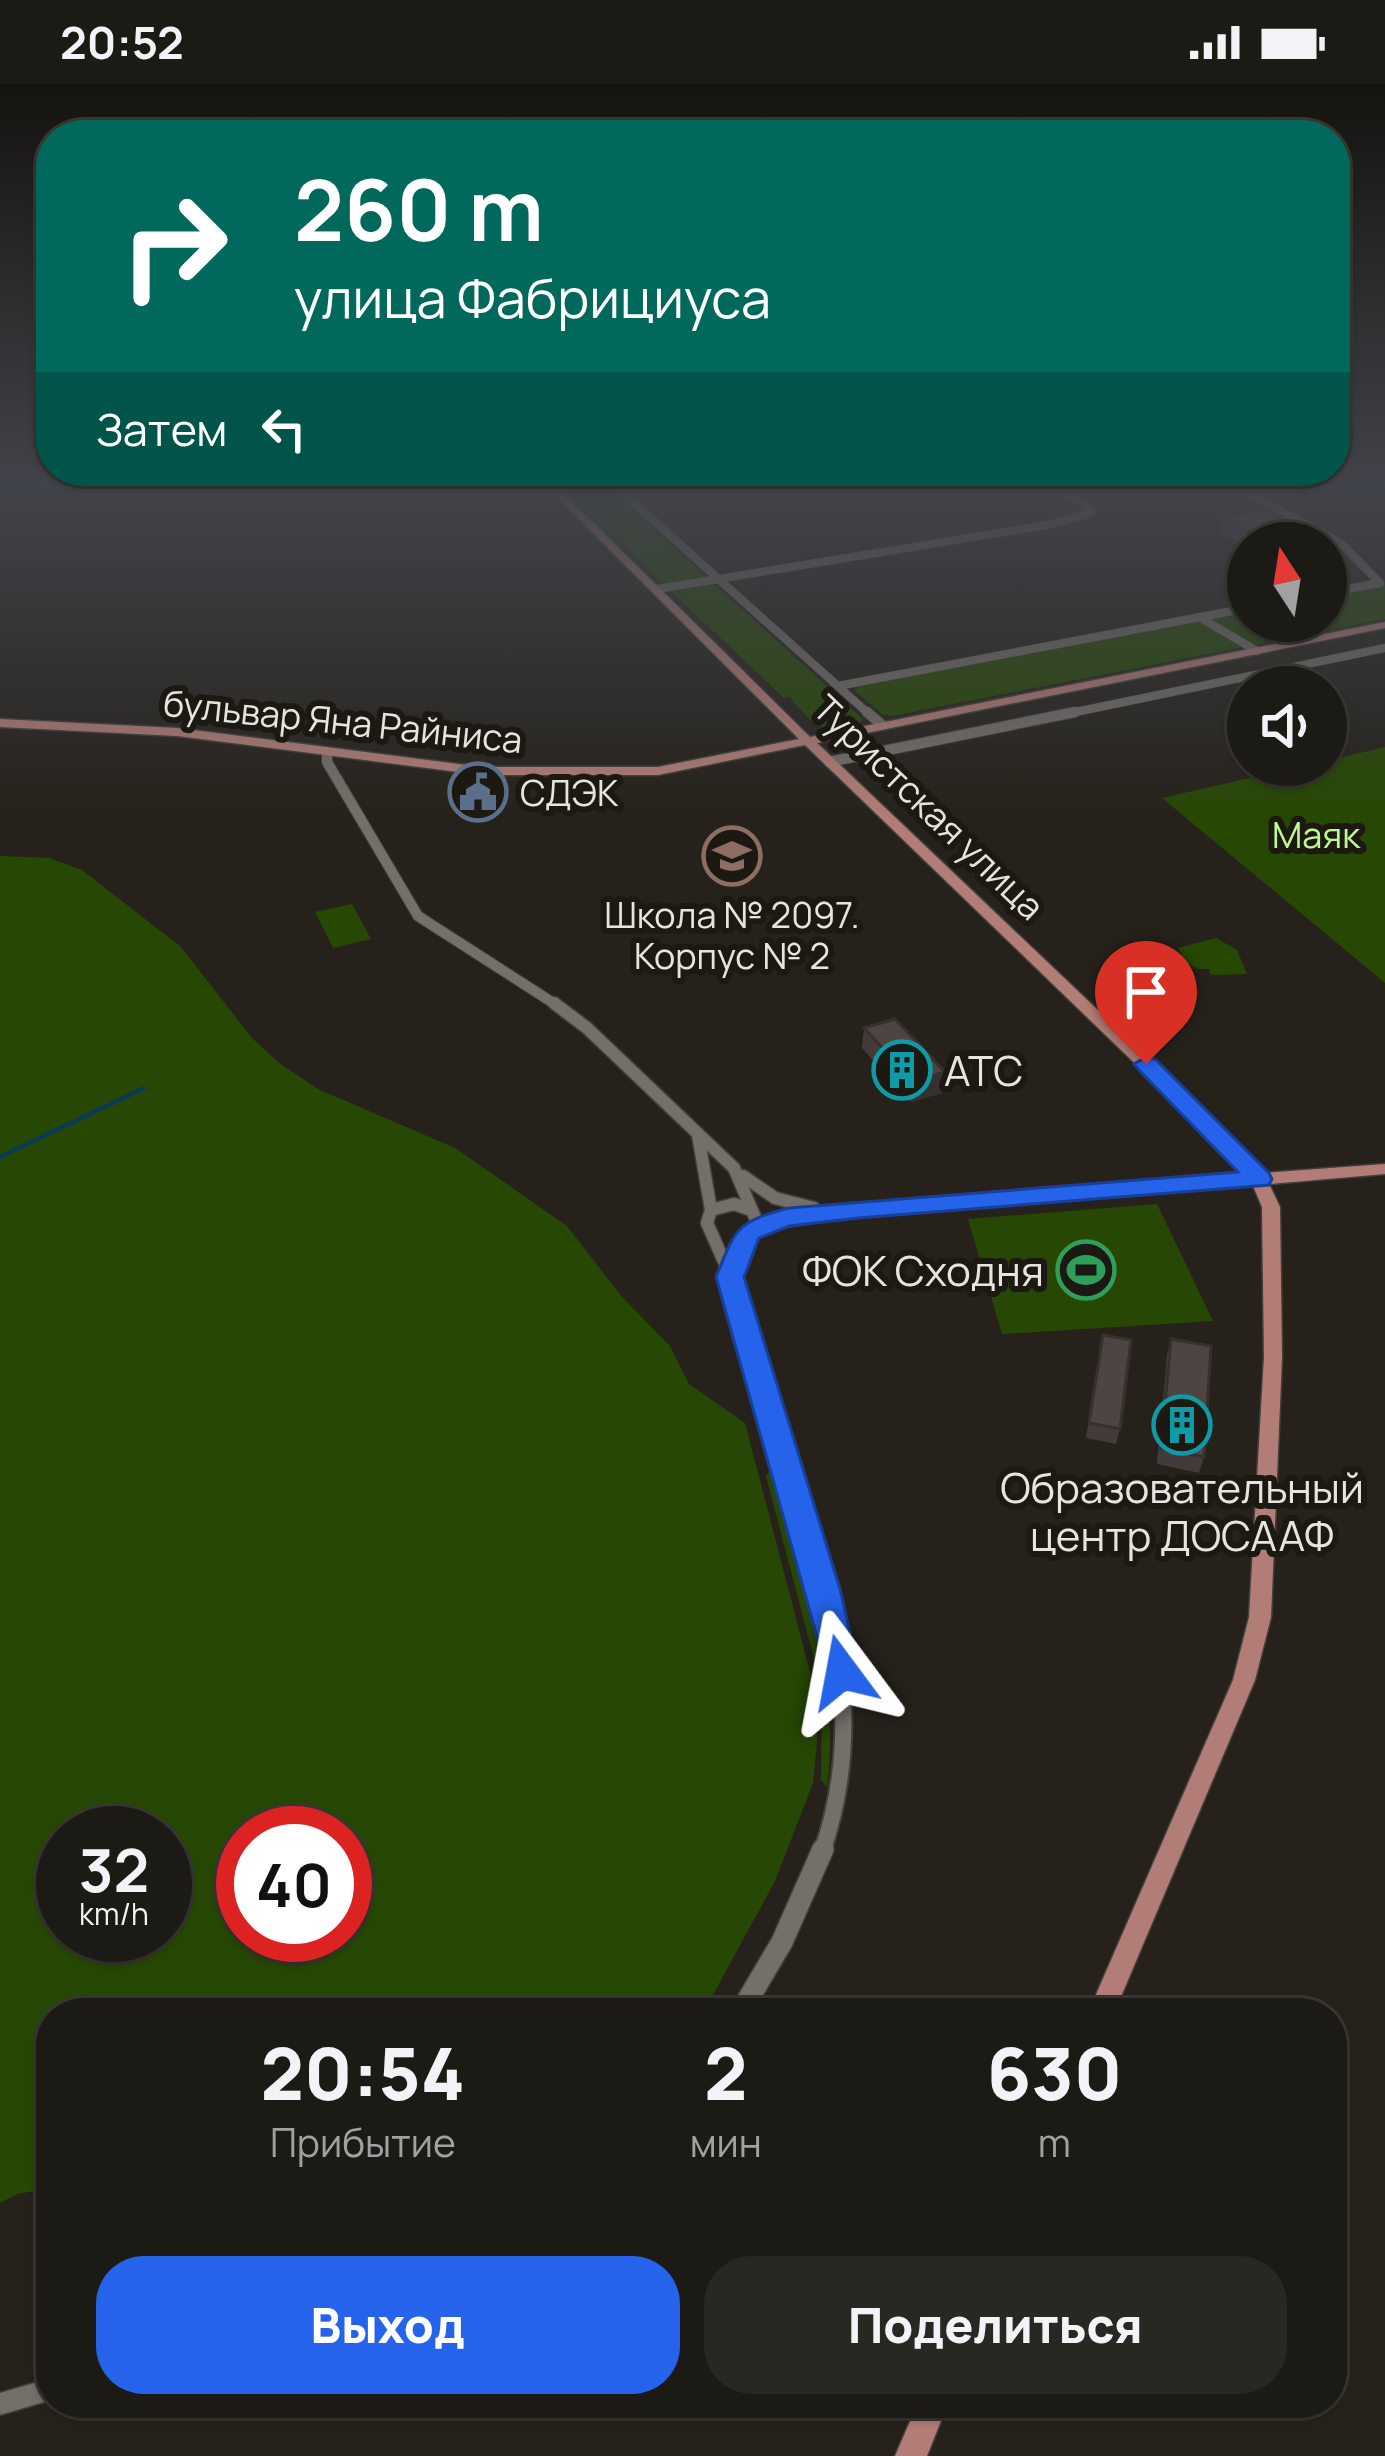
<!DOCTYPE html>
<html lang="ru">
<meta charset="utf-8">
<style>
:root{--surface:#1c1a14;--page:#292722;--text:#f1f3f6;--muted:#a0a1a0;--line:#3a3834;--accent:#2563eb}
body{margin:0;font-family:Manrope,sans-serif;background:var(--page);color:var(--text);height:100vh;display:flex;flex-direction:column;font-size:45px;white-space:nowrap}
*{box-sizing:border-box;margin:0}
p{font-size:39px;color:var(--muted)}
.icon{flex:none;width:66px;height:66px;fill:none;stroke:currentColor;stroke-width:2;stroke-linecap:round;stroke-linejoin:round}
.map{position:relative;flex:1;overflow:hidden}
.side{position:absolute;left:36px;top:1914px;width:1311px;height:420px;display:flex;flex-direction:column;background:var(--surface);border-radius:48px;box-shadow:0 3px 9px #0004,0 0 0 3px var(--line)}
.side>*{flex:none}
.hud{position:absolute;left:36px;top:36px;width:1314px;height:366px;border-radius:48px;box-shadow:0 3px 9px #0004,0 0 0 3px var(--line);background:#00695c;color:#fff;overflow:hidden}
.needle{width:78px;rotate:348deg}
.controls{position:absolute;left:1227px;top:438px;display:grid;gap:24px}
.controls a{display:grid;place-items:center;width:120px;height:120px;border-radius:50%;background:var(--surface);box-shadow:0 3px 9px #0004,0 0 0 3px var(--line);font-size:60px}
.speed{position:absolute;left:36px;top:1722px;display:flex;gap:24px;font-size:60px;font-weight:700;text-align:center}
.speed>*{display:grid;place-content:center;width:156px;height:156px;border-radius:50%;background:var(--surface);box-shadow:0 3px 9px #0004,0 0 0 3px var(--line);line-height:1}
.speed small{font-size:30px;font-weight:400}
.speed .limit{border:18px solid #d22;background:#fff;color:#111}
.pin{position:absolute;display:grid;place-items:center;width:102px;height:102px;color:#fff;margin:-123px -51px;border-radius:50% 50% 50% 0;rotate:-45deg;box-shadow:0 0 12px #0007}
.pin .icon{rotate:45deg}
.me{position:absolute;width:132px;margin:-66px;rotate:347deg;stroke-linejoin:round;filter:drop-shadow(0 0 9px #0008)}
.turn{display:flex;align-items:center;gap:42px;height:252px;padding:0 60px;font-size:54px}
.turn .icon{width:156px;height:156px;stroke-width:2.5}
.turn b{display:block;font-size:84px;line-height:102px}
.then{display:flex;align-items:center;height:114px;padding:0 60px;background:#0003;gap:24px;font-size:45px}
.eta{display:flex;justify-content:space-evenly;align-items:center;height:204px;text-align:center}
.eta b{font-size:72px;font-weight:800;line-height:84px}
.primary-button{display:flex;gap:24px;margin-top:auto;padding:24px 60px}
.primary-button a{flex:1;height:138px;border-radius:48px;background:var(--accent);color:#fff;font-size:48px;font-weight:800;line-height:138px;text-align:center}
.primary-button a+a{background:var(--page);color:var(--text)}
.status{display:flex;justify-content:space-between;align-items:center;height:84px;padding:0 60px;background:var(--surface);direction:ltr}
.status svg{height:33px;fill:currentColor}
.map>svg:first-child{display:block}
.green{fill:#274804;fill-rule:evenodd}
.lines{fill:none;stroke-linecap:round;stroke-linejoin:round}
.stream{stroke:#0a3b53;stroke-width:4.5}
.minor-far4-casing{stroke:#433f3a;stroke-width:9}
.minor-far3-casing{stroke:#433f3a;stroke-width:12}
.minor-far2-casing{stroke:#433f3a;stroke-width:15}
.minor-far1-casing{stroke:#433f3a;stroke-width:20}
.minor-casing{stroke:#433f3a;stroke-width:24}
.major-casing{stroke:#433f3a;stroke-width:3}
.minor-far4{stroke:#746f68;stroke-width:8}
.minor-far3{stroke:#746f68;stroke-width:10}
.minor-far2{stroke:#746f68;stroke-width:12}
.minor-far1{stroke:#746f68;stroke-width:16}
.minor{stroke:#746f68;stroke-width:21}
.major{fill:#b27d76;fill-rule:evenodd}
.wall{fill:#433b3a}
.shaded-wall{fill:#37302f}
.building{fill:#4e4543;stroke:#37302f;stroke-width:3}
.route{fill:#2563eb;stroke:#184099;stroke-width:3}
.labels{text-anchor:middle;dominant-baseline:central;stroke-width:12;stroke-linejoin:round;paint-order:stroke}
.far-street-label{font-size:36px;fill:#e7e4e0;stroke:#1c1812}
.far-poi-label{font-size:36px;fill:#e7e4e0;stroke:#1c1812;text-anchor:start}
.far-park-label{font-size:36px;fill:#bdf796;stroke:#1c1812}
.poi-label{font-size:42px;fill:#e7e4e0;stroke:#1c1812;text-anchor:start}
</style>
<div class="status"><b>20:52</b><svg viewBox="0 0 49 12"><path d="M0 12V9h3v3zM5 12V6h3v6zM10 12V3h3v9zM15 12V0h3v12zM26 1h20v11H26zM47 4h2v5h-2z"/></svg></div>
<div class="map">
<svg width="1385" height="2372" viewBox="0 0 1385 2372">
<rect width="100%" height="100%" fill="#26221b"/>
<g class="green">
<path d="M559 401H605L864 636C825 654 815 644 790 613L784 614Z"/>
<polygon points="1385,501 1385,535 893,632 882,630 854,606 865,599 1248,527 1248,537 1326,537 1326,512"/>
<polygon points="1385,663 1385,899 1162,714 1306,681 1326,681 1326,677"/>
<path d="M0 772 49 774 82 786 181 863 252 954 279 979 318 1005 455 1064 567 1142 621 1212 670 1262 689 1300 745 1339 816 1611 817 1658 813 1699 775 1797 703 1929H51V2104L17 2110 0 2119ZM63 1749H165V1851H63ZM345 1749V1851H243V1749Z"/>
<polygon points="352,820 371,855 333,864 315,828"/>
<polygon points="1216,854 1237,866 1247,890 1211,891 1209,885 1198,885 1177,875 1182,871 1178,864"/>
<polygon points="1157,1120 1213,1237 1002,1250 968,1135"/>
<path d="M771 1385C800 1487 842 1595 827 1703L821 1696 822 1605 766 1392Z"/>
</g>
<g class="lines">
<polyline class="stream" points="0,1073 144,1004"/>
<g class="minor-far4-casing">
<g id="minor-far4">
<polyline points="614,401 870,631"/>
<polyline points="1233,401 1342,460 1380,499"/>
<polyline points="657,505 1047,441 1091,429 1086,420 1052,401"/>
<polyline points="1326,509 1380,499"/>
<polyline points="1199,533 1257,567"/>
<polyline points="838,602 1248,524"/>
<polyline points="1061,631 1385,564"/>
</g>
</g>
<g class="minor-far3-casing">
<g id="minor-far3">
<polyline points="867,628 882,641"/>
<polyline points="327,668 327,678 418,832 558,922"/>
<polyline points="829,678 1075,628"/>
</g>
</g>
<g class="minor-far2-casing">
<g id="minor-far2">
<polyline points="554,919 587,944 734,1084 757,1138 747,1150 730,1193"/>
<polyline points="698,1051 711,1126 707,1139 734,1200 759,1293"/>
<polyline points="743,1092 775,1114 814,1124"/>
<polyline points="711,1126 734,1120 751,1126"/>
<polyline points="755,1142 858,1125 1259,1095"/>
</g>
</g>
<g class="minor-far1-casing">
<path id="minor-far1" d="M758 1290C802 1455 882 1594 822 1768"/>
</g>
<g class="minor-casing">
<g id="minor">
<polyline points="740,1929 782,1858 823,1765"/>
<polyline points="0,2320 51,2305"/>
</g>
</g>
<g class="major-casing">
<g id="major">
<polygon points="545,401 555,401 810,653 1385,538 1385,544 817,659 1245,1066 1263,1089 1385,1080 1385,1090 1269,1100 1280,1123 1282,1273 1271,1533 1255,1596 1114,1929 1088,1929 1233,1596 1249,1533 1264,1273 1262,1123 1251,1097 1233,1074 805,661 658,691 482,691 177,652 0,643 0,635 177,644 482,683 658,683 799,655"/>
<polygon points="918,2319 948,2319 927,2372 895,2372"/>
</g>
</g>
<use href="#minor-far4" class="minor-far4"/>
<use href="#minor-far3" class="minor-far3"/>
<use href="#minor-far2" class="minor-far2"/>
<use href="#minor-far1" class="minor-far1"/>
<use href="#minor" class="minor"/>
<use href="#major" class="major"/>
</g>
<g class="wall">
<polygon points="1223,434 1309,459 1248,459 1248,464 1220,448"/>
<polygon points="864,944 942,1009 911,1018 862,964"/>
<polygon points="1103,1251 1120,1345 1116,1360 1086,1354"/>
<polygon points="1171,1255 1204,1373 1199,1389 1157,1380 1167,1271"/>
</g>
<g class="shaded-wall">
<polygon points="1311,451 1309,459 1267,458"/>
<polygon points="945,988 942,1009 911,1018 913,997"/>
</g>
<g class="building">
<polygon points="1266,426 1311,451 1267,458 1223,434"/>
<polygon points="895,935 945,988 913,997 864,944"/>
<polygon points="1103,1251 1131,1256 1120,1345 1089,1339"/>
<polygon points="1171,1255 1211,1262 1204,1373 1161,1365"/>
</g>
<linearGradient id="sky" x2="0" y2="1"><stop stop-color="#15130f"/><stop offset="0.55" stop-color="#41444a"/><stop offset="1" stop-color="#41444a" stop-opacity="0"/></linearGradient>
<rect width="1385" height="733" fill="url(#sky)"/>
<path class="route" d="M1146 973 1155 975 1269 1089 1272 1095 1269 1101 858 1134 789 1142 759 1154 744 1193 840 1505 859 1588 854 1599 842 1603 830 1599 716 1193C736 1144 736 1138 789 1124L1238 1088 1138 985 1134 980Z"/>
<defs>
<g id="civic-ring" transform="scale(3)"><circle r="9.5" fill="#1c1812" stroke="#5c6f8a" stroke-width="1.5"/><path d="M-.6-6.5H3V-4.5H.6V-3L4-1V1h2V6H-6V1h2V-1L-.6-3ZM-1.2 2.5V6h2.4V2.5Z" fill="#5c6f8a"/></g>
<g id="school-ring" transform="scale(3)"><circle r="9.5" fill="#1c1812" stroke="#8d6e63" stroke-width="1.5"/><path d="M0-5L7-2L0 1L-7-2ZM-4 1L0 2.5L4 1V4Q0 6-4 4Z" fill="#8d6e63"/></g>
<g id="building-ring" transform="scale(3)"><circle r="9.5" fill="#1c1812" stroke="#0f9aa8" stroke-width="1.5"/><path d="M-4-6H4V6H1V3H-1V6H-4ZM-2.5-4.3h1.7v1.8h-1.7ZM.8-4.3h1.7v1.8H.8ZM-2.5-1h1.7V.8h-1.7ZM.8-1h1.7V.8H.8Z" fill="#0f9aa8"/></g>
<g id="stadium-ring" transform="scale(3)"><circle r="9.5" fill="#1c1812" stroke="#2e9e5b" stroke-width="1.5"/><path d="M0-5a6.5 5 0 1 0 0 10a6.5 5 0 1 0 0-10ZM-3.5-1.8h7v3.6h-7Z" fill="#2e9e5b"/></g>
</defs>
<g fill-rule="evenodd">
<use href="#civic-ring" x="478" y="708"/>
<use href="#school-ring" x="732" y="772"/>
<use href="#building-ring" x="902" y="986"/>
<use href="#stadium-ring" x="1086" y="1186"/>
<use href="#building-ring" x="1182" y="1341"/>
</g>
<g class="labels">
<g class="far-street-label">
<text transform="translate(343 637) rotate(6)">бульвар Яна Райниса</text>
<text transform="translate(929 723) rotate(44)">Туристская улица</text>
</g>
<g class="far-poi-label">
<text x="520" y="708">СДЭК</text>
<text x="732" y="830" text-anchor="middle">Школа № 2097.<tspan x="732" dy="41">Корпус № 2</tspan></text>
</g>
<g class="far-park-label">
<text x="1316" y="750">Маяк</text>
</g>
<g class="poi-label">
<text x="944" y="986">АТС</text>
<text x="1044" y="1186" text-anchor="end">ФОК Сходня</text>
<text x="1182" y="1403" text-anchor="middle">Образовательный<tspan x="1182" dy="48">центр ДОСААФ</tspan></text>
</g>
</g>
</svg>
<div class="controls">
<a><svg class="needle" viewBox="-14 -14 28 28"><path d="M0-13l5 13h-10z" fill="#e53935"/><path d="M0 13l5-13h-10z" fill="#a0a1a0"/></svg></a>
<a><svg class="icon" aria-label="sound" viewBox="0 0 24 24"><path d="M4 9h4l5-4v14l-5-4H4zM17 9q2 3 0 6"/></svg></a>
</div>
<div class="speed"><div>32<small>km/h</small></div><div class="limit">40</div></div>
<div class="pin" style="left:1146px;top:980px;background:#d93025"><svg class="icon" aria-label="arrive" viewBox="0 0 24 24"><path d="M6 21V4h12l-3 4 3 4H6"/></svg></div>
<svg class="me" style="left:842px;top:1588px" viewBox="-20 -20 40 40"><path d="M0-17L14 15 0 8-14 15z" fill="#2563eb" stroke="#fff" stroke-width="4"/></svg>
<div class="hud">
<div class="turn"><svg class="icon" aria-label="right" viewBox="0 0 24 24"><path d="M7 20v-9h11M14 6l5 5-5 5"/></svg><div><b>260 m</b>улица Фабрициуса</div></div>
<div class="then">Затем<svg class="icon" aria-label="left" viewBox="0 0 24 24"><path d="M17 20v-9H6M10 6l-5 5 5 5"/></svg></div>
</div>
<section class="side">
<div class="eta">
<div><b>20:54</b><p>Прибытие</p></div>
<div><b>2</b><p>мин</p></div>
<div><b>630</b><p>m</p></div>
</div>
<div class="primary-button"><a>Выход</a><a>Поделиться</a></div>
</section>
</div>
